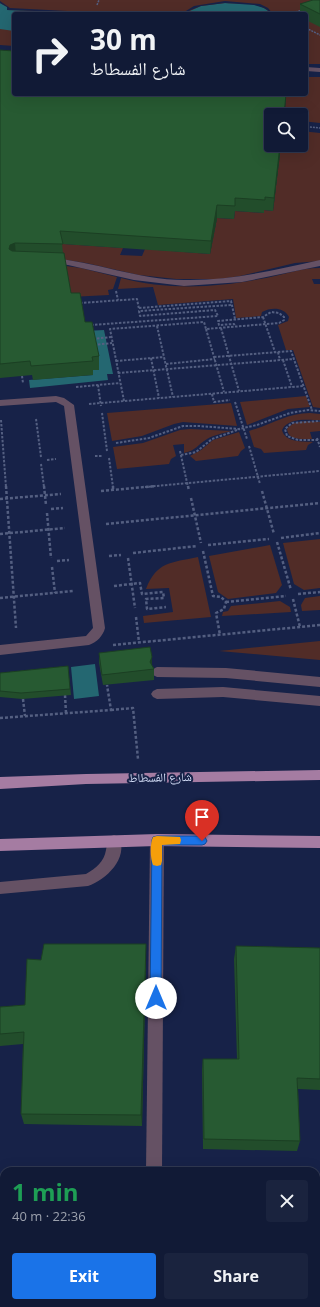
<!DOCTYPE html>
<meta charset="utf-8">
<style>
:root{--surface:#111a36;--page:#1a233e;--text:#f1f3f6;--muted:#9ca1ad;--line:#303851;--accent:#1a73e8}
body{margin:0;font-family:"Open Sans","Noto Naskh Arabic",sans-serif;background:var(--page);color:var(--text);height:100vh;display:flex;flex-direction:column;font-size:15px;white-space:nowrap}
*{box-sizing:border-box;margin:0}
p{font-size:13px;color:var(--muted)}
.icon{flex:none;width:22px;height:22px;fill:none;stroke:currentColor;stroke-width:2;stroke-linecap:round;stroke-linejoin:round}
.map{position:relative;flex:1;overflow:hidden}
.side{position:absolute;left:0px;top:1167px;width:320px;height:140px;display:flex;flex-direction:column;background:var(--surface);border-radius:12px 12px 0 0;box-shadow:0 4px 16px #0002,0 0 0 1px var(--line)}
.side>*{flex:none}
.guide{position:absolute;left:12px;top:12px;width:296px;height:84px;border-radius:4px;box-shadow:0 4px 16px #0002,0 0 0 1px var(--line);background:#111a36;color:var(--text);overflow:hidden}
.buttons{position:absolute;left:264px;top:108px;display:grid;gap:8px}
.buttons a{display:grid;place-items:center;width:44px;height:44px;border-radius:4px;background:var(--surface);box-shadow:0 4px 16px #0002,0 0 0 1px var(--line);font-size:20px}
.pin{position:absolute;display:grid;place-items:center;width:34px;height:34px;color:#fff;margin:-41px -17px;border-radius:50% 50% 50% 0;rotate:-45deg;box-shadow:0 0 4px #0007}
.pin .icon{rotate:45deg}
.me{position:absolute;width:44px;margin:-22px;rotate:0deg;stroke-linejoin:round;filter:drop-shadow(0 0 3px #0008)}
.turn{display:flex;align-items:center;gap:14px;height:84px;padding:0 12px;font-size:18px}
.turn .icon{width:52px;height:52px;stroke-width:2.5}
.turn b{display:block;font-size:28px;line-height:34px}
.round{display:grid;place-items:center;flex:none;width:42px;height:42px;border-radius:4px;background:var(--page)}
.overview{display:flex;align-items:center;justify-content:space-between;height:68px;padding:0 12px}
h1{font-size:24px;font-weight:700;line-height:30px;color:#1e9e55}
.cta{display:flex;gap:8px;margin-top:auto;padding:8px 12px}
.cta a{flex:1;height:46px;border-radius:4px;background:var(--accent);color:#fff;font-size:16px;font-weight:700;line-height:46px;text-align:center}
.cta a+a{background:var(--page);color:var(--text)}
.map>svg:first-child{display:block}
.green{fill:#512c27}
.water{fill:#246771}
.pier{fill:#172248}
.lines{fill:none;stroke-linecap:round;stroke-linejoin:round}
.path-far2{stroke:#545f81;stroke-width:1.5;stroke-dasharray:2 1;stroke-linecap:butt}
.path-far1{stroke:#545f81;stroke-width:2;stroke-dasharray:2.5 1.5;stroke-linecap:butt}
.path{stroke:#545f81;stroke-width:2.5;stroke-dasharray:3 2;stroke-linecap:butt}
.lane{fill:#655164;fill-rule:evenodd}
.street{fill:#655164;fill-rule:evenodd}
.primary{fill:#a57ca2;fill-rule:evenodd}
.wall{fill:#224d2b}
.shaded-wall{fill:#1b3f23}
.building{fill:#275a32;stroke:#1b3f23}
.route{fill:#1a73e8;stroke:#114b97}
.slow{fill:#f59e0b}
.labels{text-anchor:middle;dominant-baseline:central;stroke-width:4;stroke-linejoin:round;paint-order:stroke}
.street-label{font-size:12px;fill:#d4def7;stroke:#172248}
</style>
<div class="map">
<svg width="320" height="1307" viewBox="0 0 320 1307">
<rect width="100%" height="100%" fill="#172248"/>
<g class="green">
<polygon points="0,0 320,0 320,64 306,64 306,14 14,14 14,46 0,45"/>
<polygon points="306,77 320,77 320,123 301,121 301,115 277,115 285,110 286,94 306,94"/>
<polygon points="301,131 320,133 320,261 295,263 240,276 219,279 176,279 139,275 86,263 54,258 5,240 123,248 120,255 142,256 145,249 210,254 217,218 234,219 235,211 264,213 264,210 273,211 281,145 301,145"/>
<polygon points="51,264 81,268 117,277 113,289 108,290 109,295 70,297"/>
<path d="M320 268V279H312L314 284H320V408L313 407 293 350H286L278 325 288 321 289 317C284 307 271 307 262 312L261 316 236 318 233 299 158 305 153 287 118 289 121 278C165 290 216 288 260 279 280 276 299 268 320 268Z"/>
<polygon points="306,396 310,407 288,409 247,425 240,402"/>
<polygon points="231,403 237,426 183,422 174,424 142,436 112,441 107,413"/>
<path d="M310 413 320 414V420C308 420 288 417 282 430 285 443 303 441 313 442L308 445 306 450 264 453 261 449 254 447 249 431C271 425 287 413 310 413Z"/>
<path d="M320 422V431L310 432 312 439C303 439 288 441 287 429 294 419 310 422 320 422Z"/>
<path d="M190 429 232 431C224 433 214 435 207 439 197 445 197 450 184 453V444L173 445 176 456 171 459 169 464 117 469 113 447 143 443 180 430Z"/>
<polygon points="239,432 245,448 241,451 238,456 196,461 190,456 201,450 213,440"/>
<polygon points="320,539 320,588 304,590 294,584 283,543"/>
<polygon points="270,545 282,585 276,593 228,599 218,592 209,556"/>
<path d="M198 557 211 617 144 623 143 616 173 612 169 588 146 589C157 561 171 563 198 557Z"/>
<polygon points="320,596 320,610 302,611 301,605 305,598"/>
<polygon points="280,601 290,607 291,612 222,616 223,612 228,611 231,606"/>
<polygon points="320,641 320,660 219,651"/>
</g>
<g class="water">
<polygon points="0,3 7,7 8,10 122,14 14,14 14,31 0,29"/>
<path d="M225 3C239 4 261 1 271 14H183L201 6Z"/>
<polygon points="104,330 113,374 107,374 108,380 30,388 29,380 93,375 93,370 99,369 85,331"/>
<polygon points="95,664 99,696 74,699 71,667"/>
</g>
<g class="pier">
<polygon points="0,1 10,8 124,14 7,10 7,7 0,3"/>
<polygon points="225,1 260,4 268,8 273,14 264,8 254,5 225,3 201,6 181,14 194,6"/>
</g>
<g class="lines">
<g class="path-far2">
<polyline points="97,5 99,0"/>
<polyline points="292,14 291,13 303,10"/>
<polyline points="306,28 320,35"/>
<polyline points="301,126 320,128"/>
</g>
<g class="path-far1">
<polyline points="116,291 118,300"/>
<polyline points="80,303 137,299 139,309"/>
<polyline points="139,308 231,301 235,319"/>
<polyline points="263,317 275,352"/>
<polyline points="91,325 218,316 215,310 140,316 139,311 231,305"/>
<polyline points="157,326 173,397"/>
<polyline points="221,328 239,391"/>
<polyline points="206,329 224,392"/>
<polyline points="93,339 111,337"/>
<polyline points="94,345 112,343"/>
<polyline points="278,352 280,360"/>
<polyline points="214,357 291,351 312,410"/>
<polyline points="151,358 159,398"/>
<polyline points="283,360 292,387"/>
<polyline points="116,361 164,357"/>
<polyline points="166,364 215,359"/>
<polyline points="118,373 294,359"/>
<polyline points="22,376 23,383"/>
<polyline points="98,385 101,406"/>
<polyline points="76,387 120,383"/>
<polyline points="212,394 214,402 230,400"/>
<polyline points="124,401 110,329 204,322 206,329 279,323 284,320 284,317 279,313 271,312 263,317 218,321 219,325 234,324 235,326"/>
<polyline points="235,402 247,439"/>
<polyline points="89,404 304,386"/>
<polyline points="102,413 107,451"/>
<polyline points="36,419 41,457"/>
<polyline points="1,420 6,487"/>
<polyline points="317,438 320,447"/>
<polyline points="318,440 298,440 287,436 285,429 292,423 320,421"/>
<polyline points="116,443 149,438 183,426 199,426 239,429 257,425 290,413 308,410 320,411"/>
<polyline points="249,446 260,484"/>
<polyline points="180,451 188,487"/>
<polyline points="181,455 196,452 212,439 240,429"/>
<polyline points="95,456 103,456"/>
<polyline points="109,458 113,487"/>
<polyline points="47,460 56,459"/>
<polyline points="41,464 44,487"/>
<polyline points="145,487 320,471"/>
</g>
<g class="path">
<polyline points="6,486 16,628"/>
<polyline points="44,486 46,505"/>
<polyline points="113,486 113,489"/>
<polyline points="188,486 189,491"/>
<polyline points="101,491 156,486"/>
<polyline points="262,491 274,534"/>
<polyline points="191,498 201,543"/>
<polyline points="0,499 61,494"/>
<polyline points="51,509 63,508"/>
<polyline points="47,513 51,558"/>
<polyline points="106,524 320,503"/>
<polyline points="0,534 65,528"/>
<polyline points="281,538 320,533"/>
<polyline points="277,542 291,590"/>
<polyline points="208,545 269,539"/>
<polyline points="203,551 213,596 221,597 226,602 224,609 216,613 220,635"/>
<polyline points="133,553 197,546"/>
<polyline points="109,556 121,555"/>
<polyline points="128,558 135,608"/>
<polyline points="57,561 69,560"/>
<polyline points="52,567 55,593"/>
<polyline points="114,586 140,583 142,594 163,592 164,598 146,599 147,609 166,607"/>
<polyline points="298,594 320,592"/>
<polyline points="0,598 73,591"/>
<polyline points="293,599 300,627"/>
<polyline points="226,602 286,596"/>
<polyline points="136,617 139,642"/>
<polyline points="113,645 320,625"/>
<polyline points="65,695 66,713"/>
<polyline points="23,699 25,716"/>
<polyline points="111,710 133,708 138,759"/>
<polyline points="0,718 111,710 107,685"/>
</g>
<g class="lane">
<polygon points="306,67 320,68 320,72 306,71"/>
<path d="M49 258C95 261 138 280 184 280 230 281 275 270 320 260V266L242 282 184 286 134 280 68 265 46 263 45 261 46 259Z"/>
<path d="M56 396 64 398 74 405 105 628C103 636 97 642 89 645L0 655V645L86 636 93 628 64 406 56 402 0 406V400Z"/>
<polygon points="157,667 226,668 320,677 320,687 226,678 157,677 153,675 151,672 153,669"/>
<polygon points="223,687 320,696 320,706 223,697 157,699 153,697 151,694 153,691 157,689"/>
</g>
<g class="street">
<polygon points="157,834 162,836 164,840 162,1171 146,1171 150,840 152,836"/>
<path d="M114 835 119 837C129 858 106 880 88 886L0 894V882L86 874C96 868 104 862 106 850 107 845 107 841 109 837Z"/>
<rect x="316" y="1189" width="4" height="16"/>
<polygon points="4,1192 4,1208 0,1209 0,1193"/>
<rect x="260" y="1303" width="18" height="4"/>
</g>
<g class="primary">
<polygon points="320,770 320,780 86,784 0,789 0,777 86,774"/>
<polygon points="157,834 320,836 320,848 157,846 0,851 0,839"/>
</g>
</g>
<g class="wall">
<polygon points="320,0 320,27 306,20 306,14 300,14 300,4"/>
<polygon points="0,50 281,145 273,211 264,210 264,213 235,211 234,219 217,218 210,254 62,244 63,253 71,293 85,322 99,356 99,370 93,370 93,375 33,380 32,375 0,378"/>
<polygon points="99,653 152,666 154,669 154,680 103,685 99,663"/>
<polygon points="68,666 71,695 22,699 0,697 0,673"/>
<polygon points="236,946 320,948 320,1090 298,1089 300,1141 297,1151 203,1149 202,1070 203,1059 237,1059 234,959"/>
<polygon points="146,957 142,1126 24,1124 21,1114 23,1044 0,1046 0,1007 25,1005 41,960"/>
</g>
<g class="shaded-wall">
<polygon points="280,145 281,145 273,211 274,198"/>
<polygon points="217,205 217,218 210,254 211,241"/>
<polygon points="15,243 16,256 9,249 10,245"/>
<polygon points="152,657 152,668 150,662"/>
<polygon points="146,944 146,957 142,1126 141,1115"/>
<polygon points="4,1292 4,1303 7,1303 7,1307 3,1305"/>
</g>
<g class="building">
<polygon points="313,0 320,0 320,14 300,4"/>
<polygon points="0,50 14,51 14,94 286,94 284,115 271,115 271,145 280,145 274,198 265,197 265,200 235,198 235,206 217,205 211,241 60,231 63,244 15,243 10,245 9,249 12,251 64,253 71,293 80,293 85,322 92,322 99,356 92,357 93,361 31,366 30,361 0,364"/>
<polygon points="150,647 152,657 150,662 154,669 102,675 99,653"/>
<polygon points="68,666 70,689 21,693 0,691 0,673"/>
<polygon points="44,944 146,944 141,1115 21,1114 24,1032 0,1034 0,1007 25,1005 27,959 41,960"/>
<polygon points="236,946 320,948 320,1079 297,1078 300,1141 204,1139 203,1059 239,1059"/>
<polygon points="0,1282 4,1282 4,1292 3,1305 27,1306 27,1307 0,1307"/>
<rect x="82" y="1303" width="151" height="4"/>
</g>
<polygon class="route" points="157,836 202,836 205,837 207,841 205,844 202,845 162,845 161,998 160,1002 156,1003 152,1002 150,998 152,840 153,837"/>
<path class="slow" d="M157 836 180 837 181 840 180 844 162 845V861L161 865 157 866 153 865C150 858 150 843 153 837Z"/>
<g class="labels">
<g class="street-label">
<text transform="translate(160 777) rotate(-1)">شارع الفسطاط</text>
</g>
</g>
</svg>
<div class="buttons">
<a><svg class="icon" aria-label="search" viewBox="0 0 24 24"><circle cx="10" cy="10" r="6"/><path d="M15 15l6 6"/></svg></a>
</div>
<div class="pin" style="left:202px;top:841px;background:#d93025"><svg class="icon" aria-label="arrive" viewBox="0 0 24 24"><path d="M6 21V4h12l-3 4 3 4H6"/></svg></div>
<svg class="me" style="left:156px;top:998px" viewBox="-20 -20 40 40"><circle r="19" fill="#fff"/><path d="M0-13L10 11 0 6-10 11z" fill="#1a73e8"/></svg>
<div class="guide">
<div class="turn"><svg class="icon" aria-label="right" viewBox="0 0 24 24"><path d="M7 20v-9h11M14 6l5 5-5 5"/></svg><div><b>30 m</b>شارع الفسطاط</div></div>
</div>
<section class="side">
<div class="overview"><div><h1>1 min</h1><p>40 m · 22:36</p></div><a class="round"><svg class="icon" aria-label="close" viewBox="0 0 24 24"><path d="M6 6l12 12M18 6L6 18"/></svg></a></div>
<div class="cta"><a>Exit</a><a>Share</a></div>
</section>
</div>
